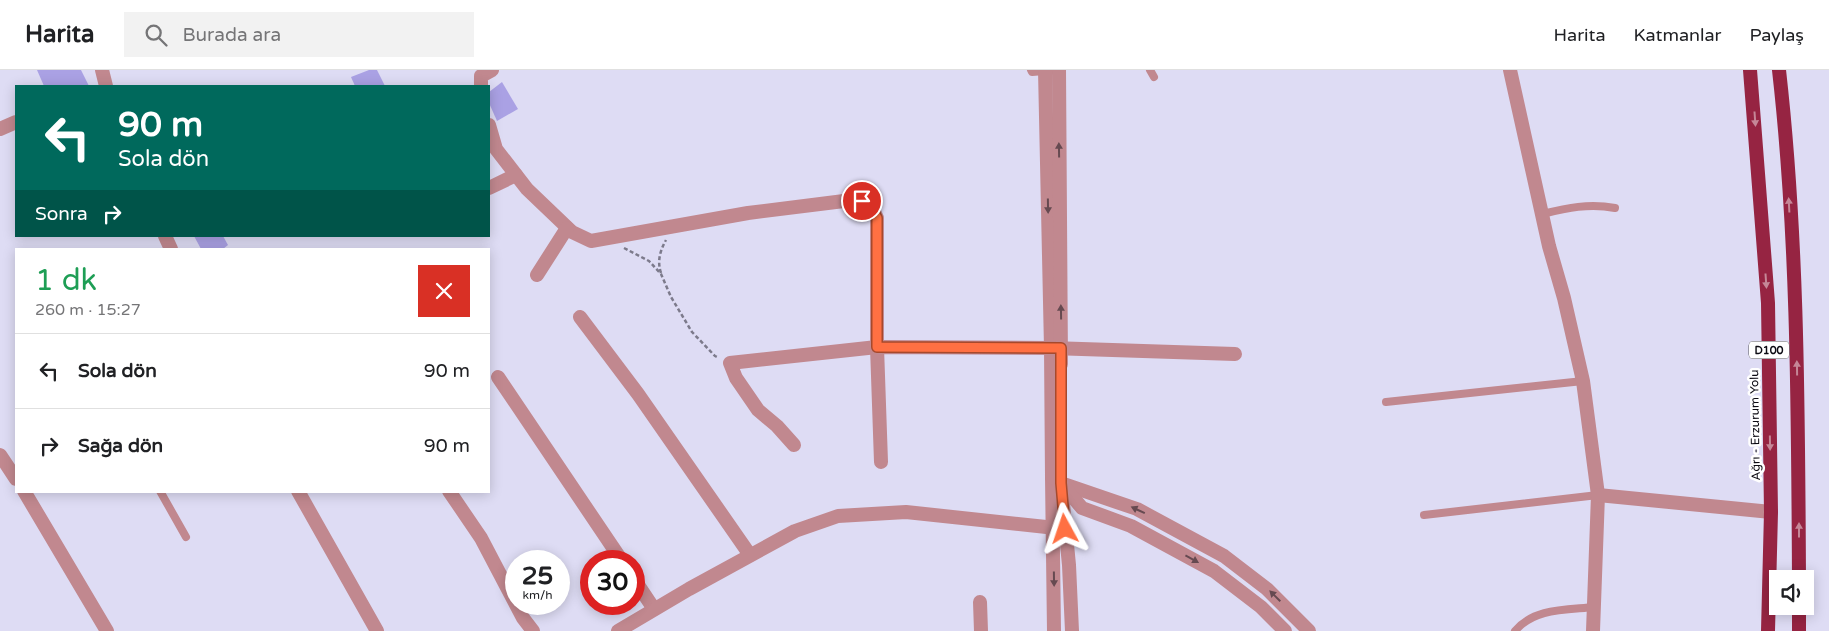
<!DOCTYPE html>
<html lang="tr">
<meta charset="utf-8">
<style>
:root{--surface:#fff;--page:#f2f2f2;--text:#202124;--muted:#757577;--line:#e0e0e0}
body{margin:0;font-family:"Varela Round",sans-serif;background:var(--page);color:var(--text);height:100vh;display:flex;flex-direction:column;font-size:19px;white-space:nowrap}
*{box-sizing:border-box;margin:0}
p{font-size:16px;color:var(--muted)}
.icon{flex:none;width:28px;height:28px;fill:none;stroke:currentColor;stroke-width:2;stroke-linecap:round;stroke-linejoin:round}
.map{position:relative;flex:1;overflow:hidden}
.panel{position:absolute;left:15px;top:178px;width:475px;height:245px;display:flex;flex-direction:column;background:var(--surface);border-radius:0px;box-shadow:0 2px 12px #0003}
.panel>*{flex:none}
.hud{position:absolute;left:15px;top:15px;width:475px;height:152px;border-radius:0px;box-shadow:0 2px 12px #0003;background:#00695c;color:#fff;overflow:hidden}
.fabs{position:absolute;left:1769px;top:500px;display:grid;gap:10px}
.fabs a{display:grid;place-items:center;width:45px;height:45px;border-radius:0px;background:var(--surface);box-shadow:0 2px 12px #0003;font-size:25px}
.speed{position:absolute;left:505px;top:480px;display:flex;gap:10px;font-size:25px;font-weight:700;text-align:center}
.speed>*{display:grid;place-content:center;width:65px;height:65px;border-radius:50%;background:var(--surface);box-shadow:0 2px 12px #0003;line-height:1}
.speed small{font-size:12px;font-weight:400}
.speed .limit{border:8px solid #d22;background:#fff;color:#111}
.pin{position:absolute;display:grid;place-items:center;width:42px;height:42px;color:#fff;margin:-21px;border:2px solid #fff;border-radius:50%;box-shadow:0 1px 5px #0007}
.me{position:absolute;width:55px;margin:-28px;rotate:355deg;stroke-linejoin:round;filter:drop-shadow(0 0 4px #0008)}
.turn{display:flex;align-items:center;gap:18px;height:105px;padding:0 20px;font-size:22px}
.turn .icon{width:65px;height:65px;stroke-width:2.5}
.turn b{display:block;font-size:35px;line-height:42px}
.then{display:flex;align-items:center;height:48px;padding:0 20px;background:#0003;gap:10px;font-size:19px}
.round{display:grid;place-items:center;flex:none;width:52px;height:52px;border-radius:0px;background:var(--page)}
.headline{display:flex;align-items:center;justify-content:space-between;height:85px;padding:0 20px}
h1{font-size:30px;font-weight:600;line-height:38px;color:#1e9e55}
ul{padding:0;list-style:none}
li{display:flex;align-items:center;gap:15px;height:75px;padding:0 20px;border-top:1px solid var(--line)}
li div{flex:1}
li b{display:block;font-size:19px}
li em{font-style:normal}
header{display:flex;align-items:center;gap:30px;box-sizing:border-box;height:70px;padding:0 25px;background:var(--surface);border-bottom:1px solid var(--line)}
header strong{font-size:24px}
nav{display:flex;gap:28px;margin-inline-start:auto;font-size:18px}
.search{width:350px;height:45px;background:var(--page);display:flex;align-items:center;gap:12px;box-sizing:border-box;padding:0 18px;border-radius:0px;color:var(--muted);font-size:19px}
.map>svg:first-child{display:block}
.building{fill:#aaa1e4}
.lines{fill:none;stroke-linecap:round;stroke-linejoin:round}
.path{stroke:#7c7a8b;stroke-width:2.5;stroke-dasharray:4 2.5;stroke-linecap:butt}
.service{stroke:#c1888f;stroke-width:8}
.minor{stroke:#c1888f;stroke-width:14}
.tertiary{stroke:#c1888f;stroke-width:14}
.trunk{stroke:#962442;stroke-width:14}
.oneway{fill:#c58797}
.oneway2{fill:#664a51}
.route-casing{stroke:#a6492c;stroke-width:12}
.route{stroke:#ff7043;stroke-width:9}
.labels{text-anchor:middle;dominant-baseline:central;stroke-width:5;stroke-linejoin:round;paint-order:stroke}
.shield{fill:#fff;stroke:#55545a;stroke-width:1}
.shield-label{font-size:11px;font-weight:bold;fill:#0c0b13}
.street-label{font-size:12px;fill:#0c0b13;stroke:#fff}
</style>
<header>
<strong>Harita</strong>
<div class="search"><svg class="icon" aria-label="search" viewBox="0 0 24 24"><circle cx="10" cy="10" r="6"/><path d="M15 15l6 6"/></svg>Burada ara</div>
<nav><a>Harita</a><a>Katmanlar</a><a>Paylaş</a></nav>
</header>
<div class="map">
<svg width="1829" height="561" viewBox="0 0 1829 561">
<rect width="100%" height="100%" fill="#dedcf4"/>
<g class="building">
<polygon points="37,0 81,0 89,16 44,16"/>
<polygon points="369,0 377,0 385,16 355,16 351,7"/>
<polygon points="502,12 518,39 497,51 489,33 489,22"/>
<polygon points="194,166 223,166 228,175 223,179 201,179"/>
</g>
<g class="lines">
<g class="path">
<polyline points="624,178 649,191 661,204 671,227 692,262 715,286 719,288"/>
<path d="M661 203C657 191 660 181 666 170"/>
</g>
<g class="service">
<polyline points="1031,0 1032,2 1057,0"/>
<polyline points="1150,0 1154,7"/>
<path d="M1542 144C1567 138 1589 133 1615 138"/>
<polyline points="1386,332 1583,311"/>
<polyline points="160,421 186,467"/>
<polyline points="1424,445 1598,425"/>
<path d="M1515 561C1534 538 1566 540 1594 537"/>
</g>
<g class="minor">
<polyline points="102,0 106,16"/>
<polyline points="1510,0 1549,176 1564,228 1583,311 1598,425 1593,561"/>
<polyline points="481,16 481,6 492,0"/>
<path d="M489 55 496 79 527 119 572 162 591 171 748 143 852 130C868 131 871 134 877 148V277L881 392"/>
<polyline points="0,59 16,52"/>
<polyline points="489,118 516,105"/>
<polyline points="165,166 171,179"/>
<polyline points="537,205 567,158"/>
<polyline points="580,247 638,324 750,485"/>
<polyline points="498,307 622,491"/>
<polyline points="794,375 777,356 758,340 736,308 730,293 877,277 1051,278 1235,284"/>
<polyline points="0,385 16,409"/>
<polyline points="1052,407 1054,561"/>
<polyline points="1061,413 1069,495 1072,561"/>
<polyline points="24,421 107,561"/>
<polyline points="298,421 377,561"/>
<polyline points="449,421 481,468 523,548 533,561"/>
<polyline points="1598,425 1771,442"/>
<polyline points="634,509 654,539"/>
<polyline points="980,532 981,561"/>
<polyline points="618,561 689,519 795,461 838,446 906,442 1065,459"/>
</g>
<g class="tertiary">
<polyline points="1045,0 1051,278 1052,407 1061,413 1137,439 1224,486 1267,519 1309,561"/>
<polyline points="1059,0 1061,294"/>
<polyline points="1061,413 1082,438 1131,456 1214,501 1261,537 1285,561"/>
</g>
<g class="trunk">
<polyline points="1750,0 1768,233 1771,442 1768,561"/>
<path d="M1779 0C1798 168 1798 340 1799 509"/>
<polyline points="1799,536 1799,561"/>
</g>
</g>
<defs><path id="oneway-solid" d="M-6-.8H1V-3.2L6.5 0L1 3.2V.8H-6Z" transform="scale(1.25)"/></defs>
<g class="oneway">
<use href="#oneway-solid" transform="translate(1755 49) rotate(86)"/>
<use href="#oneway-solid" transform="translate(1789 135) rotate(-93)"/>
<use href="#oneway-solid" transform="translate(1766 211) rotate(86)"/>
<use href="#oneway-solid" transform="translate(1797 298) rotate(-91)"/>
<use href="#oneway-solid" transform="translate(1770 373) rotate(89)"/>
<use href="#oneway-solid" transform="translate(1799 460) rotate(-90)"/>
</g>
<g class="oneway2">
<use href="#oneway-solid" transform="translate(1059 80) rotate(-91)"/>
<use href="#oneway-solid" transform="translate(1048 136) rotate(89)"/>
<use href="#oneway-solid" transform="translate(1061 242) rotate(-91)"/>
<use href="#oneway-solid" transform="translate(1138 440) rotate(-155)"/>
<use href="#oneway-solid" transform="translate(1192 489) rotate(29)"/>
<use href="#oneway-solid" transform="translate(1054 509) rotate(89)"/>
<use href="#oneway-solid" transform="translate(1275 526) rotate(-135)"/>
</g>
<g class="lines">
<g class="route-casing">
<polyline id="route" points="862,131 869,134 877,148 877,277 1061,278 1061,413 1065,459"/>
</g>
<use href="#route" class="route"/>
</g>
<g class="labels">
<rect class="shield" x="1749" y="271.5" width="40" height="17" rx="4"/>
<g class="shield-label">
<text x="1769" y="280">D100</text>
</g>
<g class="street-label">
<text transform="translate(1755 355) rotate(-91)">Ağrı - Erzurum Yolu</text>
</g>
</g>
</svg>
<div class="fabs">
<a><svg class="icon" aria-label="sound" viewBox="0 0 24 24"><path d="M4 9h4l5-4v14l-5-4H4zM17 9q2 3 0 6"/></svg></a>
</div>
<div class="speed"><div>25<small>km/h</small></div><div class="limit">30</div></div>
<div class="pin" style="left:862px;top:131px;background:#d93025"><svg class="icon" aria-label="arrive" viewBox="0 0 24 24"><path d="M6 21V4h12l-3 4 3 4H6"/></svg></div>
<svg class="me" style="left:1065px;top:459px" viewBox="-20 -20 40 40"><path d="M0-17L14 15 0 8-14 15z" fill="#ff7043" stroke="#fff" stroke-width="4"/></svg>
<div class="hud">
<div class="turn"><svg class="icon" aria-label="left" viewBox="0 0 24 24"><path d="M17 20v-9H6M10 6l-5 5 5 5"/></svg><div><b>90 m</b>Sola dön</div></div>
<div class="then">Sonra<svg class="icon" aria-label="right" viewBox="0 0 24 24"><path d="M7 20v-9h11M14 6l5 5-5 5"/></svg></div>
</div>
<section class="panel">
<div class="headline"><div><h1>1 dk</h1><p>260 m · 15:27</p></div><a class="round" style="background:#d93025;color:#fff"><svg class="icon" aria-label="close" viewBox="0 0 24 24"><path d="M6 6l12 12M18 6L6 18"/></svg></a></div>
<ul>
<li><svg class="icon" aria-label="left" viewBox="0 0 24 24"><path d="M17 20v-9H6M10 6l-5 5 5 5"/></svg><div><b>Sola dön</b></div><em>90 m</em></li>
<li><svg class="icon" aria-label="right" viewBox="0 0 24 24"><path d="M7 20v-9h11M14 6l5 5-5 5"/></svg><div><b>Sağa dön</b></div><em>90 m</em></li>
</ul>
</section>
</div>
